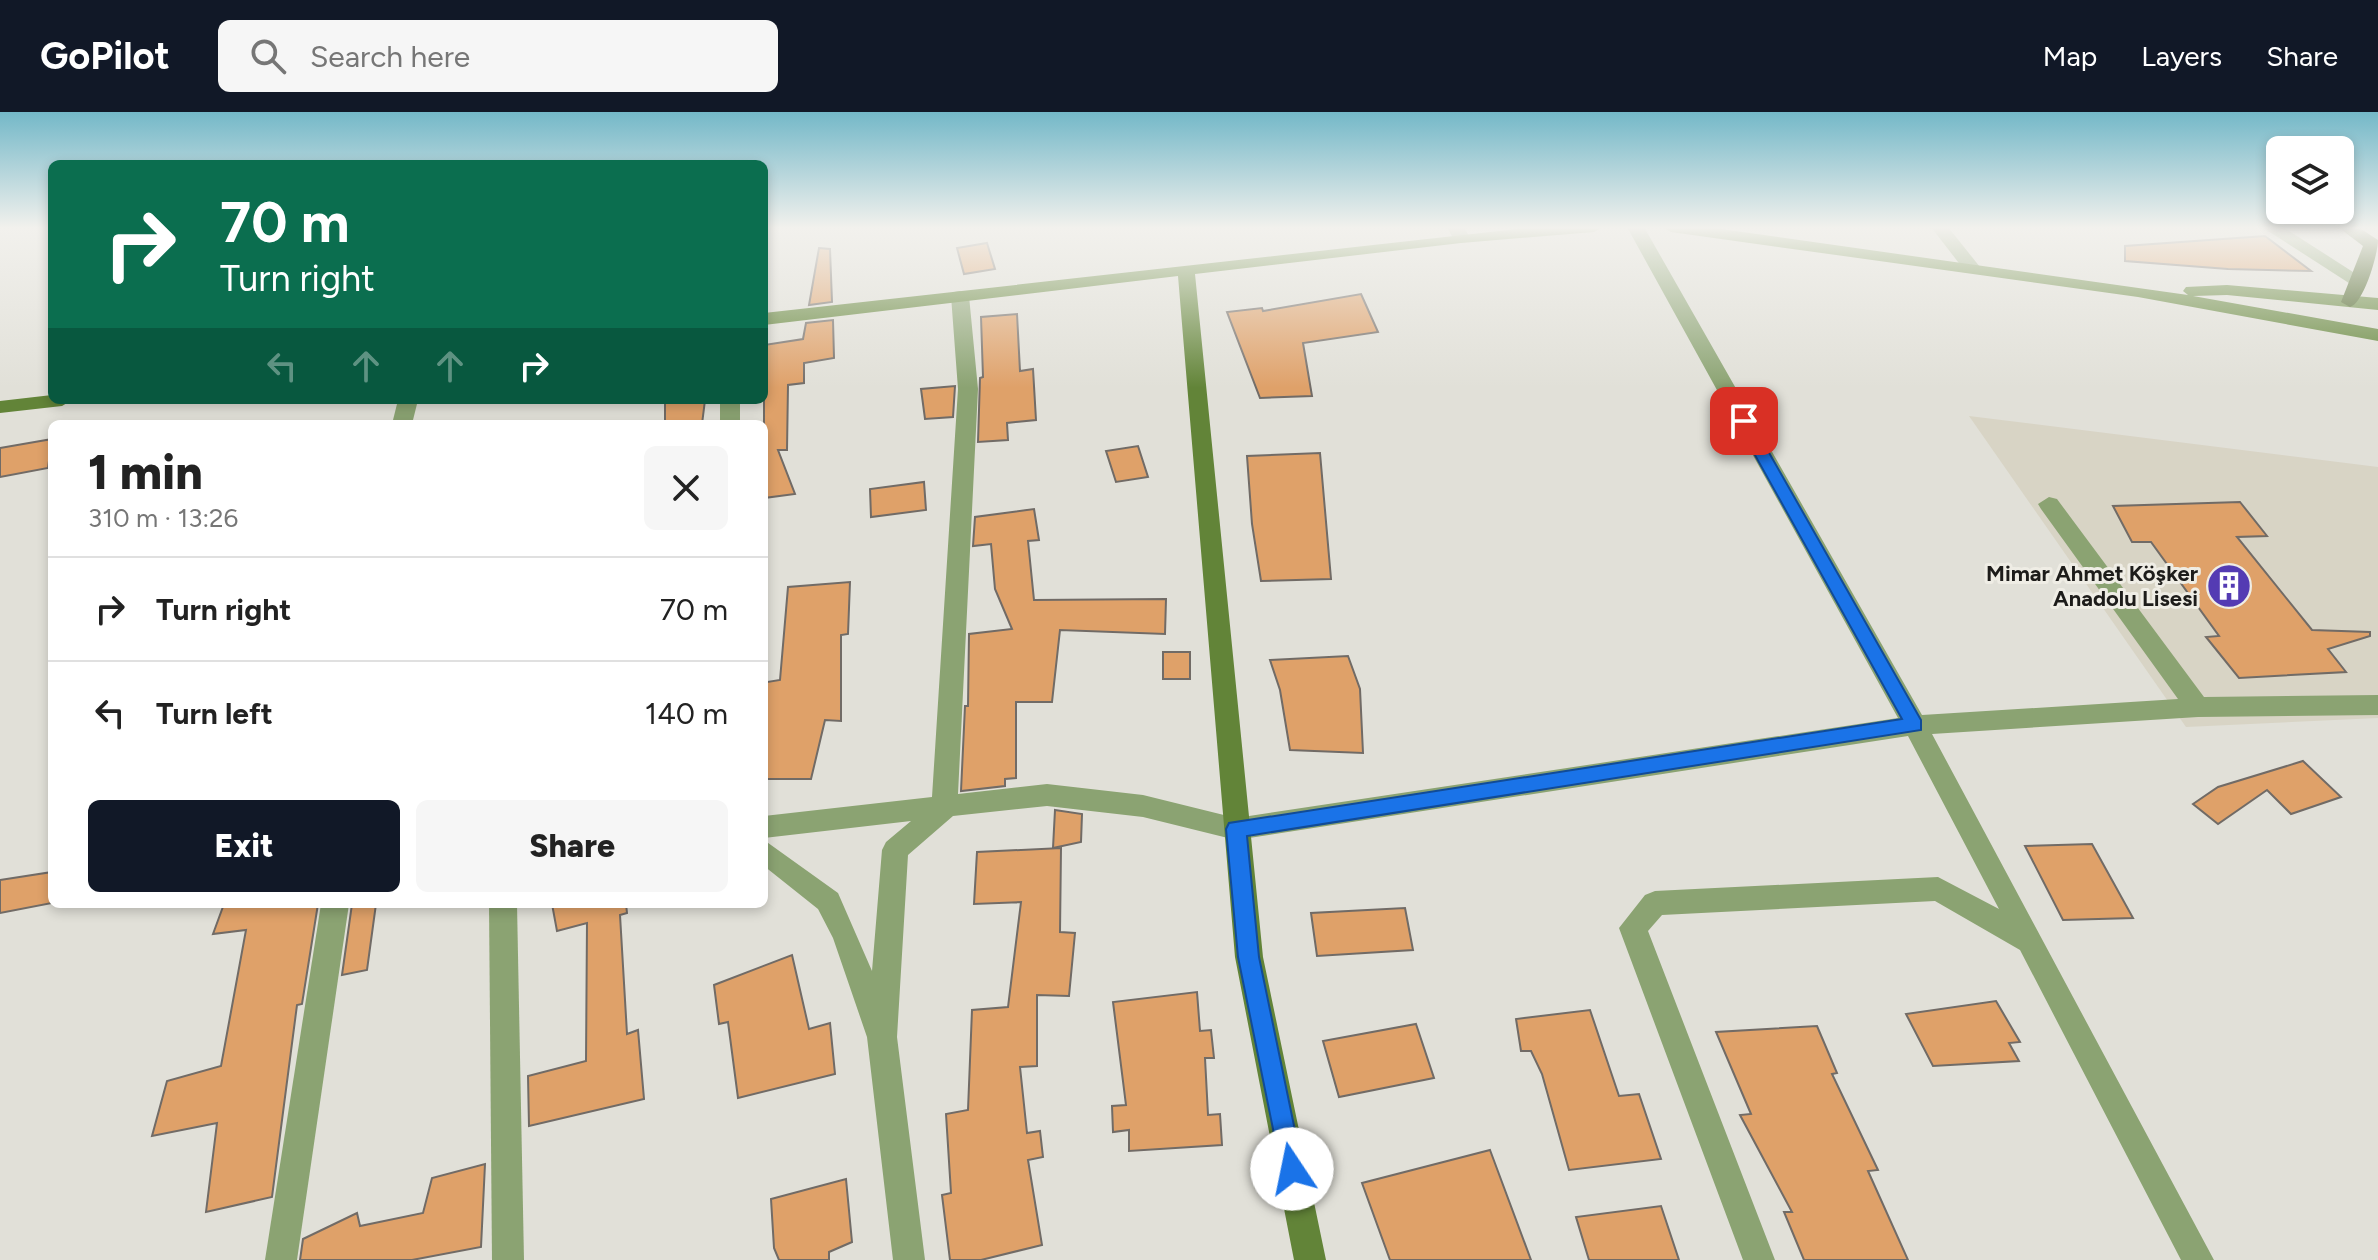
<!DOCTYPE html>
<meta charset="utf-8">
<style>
:root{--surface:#fff;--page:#f6f6f6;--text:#222;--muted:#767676;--line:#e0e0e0;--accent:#111827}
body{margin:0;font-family:Figtree,sans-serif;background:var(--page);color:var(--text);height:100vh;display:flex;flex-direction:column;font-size:30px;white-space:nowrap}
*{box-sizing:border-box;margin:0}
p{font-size:26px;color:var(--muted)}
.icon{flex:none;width:44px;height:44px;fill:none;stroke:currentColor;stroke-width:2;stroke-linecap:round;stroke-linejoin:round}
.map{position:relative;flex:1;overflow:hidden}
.drawer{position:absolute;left:48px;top:308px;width:720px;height:488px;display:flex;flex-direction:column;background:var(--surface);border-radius:12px;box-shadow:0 4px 12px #0003}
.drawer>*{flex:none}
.top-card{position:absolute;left:48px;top:48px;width:720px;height:244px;border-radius:12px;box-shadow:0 4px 12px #0003;background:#0b6e4f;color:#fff;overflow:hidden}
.controls{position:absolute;left:2266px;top:24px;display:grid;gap:16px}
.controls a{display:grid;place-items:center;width:88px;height:88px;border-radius:12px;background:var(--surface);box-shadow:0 4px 12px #0003;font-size:40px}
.pin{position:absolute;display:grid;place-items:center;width:68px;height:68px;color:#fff;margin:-34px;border-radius:16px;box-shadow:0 4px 12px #0006}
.me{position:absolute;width:88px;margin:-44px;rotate:349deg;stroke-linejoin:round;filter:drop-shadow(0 0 6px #0008)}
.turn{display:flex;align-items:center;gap:28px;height:168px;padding:0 40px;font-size:36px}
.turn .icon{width:104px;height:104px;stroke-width:2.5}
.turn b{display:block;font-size:56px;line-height:68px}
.lanes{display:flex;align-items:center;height:76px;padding:0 40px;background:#0003;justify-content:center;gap:40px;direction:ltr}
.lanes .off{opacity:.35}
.round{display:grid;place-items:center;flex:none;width:84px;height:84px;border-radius:12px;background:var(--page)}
.headline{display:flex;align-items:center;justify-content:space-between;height:136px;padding:0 40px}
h1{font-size:48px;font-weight:800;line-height:60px}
.cta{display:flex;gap:16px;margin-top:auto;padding:16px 40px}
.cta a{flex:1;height:92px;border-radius:12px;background:var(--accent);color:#fff;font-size:32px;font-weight:800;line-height:92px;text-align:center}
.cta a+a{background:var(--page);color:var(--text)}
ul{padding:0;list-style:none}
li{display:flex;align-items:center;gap:24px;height:104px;padding:0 40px;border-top:2px solid var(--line)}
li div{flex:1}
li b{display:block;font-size:30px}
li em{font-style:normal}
header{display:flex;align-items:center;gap:48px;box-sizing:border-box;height:112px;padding:0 40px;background:var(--accent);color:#fff}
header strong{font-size:38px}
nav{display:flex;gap:44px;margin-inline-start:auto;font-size:28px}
.search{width:560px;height:72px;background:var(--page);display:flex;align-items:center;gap:20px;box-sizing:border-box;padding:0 28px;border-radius:12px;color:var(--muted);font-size:30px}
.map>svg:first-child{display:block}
.built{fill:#d8d4c5}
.building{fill:#dfa169;stroke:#716b66;stroke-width:2}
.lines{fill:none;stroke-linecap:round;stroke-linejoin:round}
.street{fill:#8ba372;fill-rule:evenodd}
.secondary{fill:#628438;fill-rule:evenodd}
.highway{fill:#3a5512;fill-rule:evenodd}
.route{fill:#1a73e8;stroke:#114b97;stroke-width:2}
.labels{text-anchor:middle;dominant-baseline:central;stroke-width:6;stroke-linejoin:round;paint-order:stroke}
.poi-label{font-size:22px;font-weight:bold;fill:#1d1c1a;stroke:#efede5;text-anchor:end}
</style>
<header>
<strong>GoPilot</strong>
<div class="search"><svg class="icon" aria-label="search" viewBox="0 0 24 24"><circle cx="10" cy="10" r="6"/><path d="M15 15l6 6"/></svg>Search here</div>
<nav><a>Map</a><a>Layers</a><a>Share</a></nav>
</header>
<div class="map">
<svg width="2378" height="1148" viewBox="0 0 2378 1148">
<rect width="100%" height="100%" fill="#e1e0d8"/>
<polygon class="built" points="1969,304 2378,355 2378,606 2186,615"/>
<g class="building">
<polygon points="2265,124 2311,159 2228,157 2125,149 2125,134"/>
<polygon points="987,131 995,157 964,162 957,136"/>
<polygon points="819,136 830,137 832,190 809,193"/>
<polygon points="1361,182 1378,220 1303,231 1312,284 1260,286 1227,200 1262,196 1263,199"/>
<polygon points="1017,202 1020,259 1033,257 1036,308 1007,311 1008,328 978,330 980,266 983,265 981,205"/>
<polygon points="833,208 834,246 804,251 804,271 788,273 787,338 778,338 795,382 764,386 764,233 803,227 806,211"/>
<polygon points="955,274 953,305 925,307 921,277"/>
<polygon points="665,288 705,288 702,312 665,312"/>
<polygon points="52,327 48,356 0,365 0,336"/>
<polygon points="1138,334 1148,365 1116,370 1106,339"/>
<polygon points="1320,341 1331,467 1261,469 1252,412 1247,344"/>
<polygon points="924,370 926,398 871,405 870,377"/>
<polygon points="2240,390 2267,424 2237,425 2312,518 2370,520 2370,524 2328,537 2346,560 2239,566 2206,525 2219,524 2151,430 2132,430 2113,394"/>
<polygon points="1034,397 1039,428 1028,429 1034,488 1166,487 1165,522 1060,518 1052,590 1016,590 1016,666 1005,667 1005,674 961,679 965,594 968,594 969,522 1012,517 995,477 991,432 973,434 975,405"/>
<polygon points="850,470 848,522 841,523 841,609 825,608 811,667 764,667 767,570 780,568 788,475"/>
<rect x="1163" y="540" width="27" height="27"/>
<polygon points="1348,544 1360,577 1363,641 1290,638 1280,578 1270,548"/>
<polygon points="2303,649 2341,685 2291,702 2267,678 2218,712 2193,692 2218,675"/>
<polygon points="1055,698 1082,702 1081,730 1053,736"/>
<polygon points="2092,732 2133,806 2063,808 2025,734"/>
<polygon points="1061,736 1060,820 1075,821 1069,884 1037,883 1037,954 1020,955 1027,1021 1040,1019 1043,1045 1028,1048 1042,1133 981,1148 950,1148 942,1083 951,1081 946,1002 968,998 972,898 1008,895 1021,790 974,792 977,740"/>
<polygon points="52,760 52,791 0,801 0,768"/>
<polygon points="224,792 318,792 302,892 297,893 272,1085 206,1100 217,1011 152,1024 167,969 221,954 246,818 213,822"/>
<polygon points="352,792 376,792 367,858 342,863"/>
<polygon points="552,792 626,792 627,801 620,803 627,922 638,918 644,987 529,1014 528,964 586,949 587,811 557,819"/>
<polygon points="1405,796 1413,838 1317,844 1311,801"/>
<polygon points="792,843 809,917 830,911 835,962 738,986 728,910 719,912 714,873"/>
<polygon points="1197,880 1200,919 1211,918 1214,946 1205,946 1208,1003 1220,1002 1222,1033 1129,1039 1129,1018 1113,1020 1112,994 1126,993 1113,890"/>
<polygon points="1996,889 2020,930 2009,931 2019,949 1933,954 1906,902"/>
<polygon points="1590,898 1619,984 1639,982 1661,1047 1569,1058 1542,962 1531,939 1521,939 1516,907"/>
<polygon points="1416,912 1434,966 1339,985 1323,929"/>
<polygon points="1817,914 1837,961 1832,962 1878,1058 1868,1059 1908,1148 1804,1148 1784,1100 1792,1100 1740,1003 1751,1002 1716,920"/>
<polygon points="1490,1038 1531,1148 1390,1148 1362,1071"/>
<polygon points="485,1052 481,1135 412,1148 300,1148 303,1127 357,1101 360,1114 423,1101 432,1066"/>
<polygon points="846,1067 852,1130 829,1140 829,1148 779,1148 774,1136 771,1087"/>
<polygon points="1661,1094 1679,1148 1589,1148 1576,1105"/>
</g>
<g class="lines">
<g class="street">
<polygon points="1447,115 1464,115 1470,126 1461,131 1455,130"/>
<polygon points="1627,115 1644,115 1922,603 2178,587 2041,397 2038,392 2049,385 2057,387 2204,585 2378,583 2378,603 2198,605 1932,622 2214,1148 2181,1148 2020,838 1935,789 1662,803 1648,819 1775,1148 1743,1148 1619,816 1645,783 1655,779 1938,765 1999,797 1908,624 1236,728 1143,705 1047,694 953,704 908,743 897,925 925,1148 893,1148 867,925 833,826 818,797 764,754 764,728 838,781 872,859 882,738 886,730 911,709 764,726 764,704 932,685 958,277 951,184 954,180 960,179 969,184 978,277 958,682 1047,672 1143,683 1236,706 1898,606"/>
<polygon points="1931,115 1948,115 1980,155 1977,159 1965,159"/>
<polygon points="2262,115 2283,115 2367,169 2364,173 2352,173"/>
<polygon points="398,288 418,288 412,312 392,312"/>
<rect x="720" y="288" width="20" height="24"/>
<polygon points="321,792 349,792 297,1148 265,1148"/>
<polygon points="489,792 517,792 524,1148 492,1148"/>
</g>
<g class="secondary">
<polygon points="1534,115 1603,115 1594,120 1461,131 1195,162 1263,845 1326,1148 1294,1148 1235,845 1178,164 764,213 764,201"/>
<polygon points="1662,115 1707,115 2188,183 2183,179 2186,175 2227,173 2378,186 2378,198 2227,183 2193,184 2378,217 2378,229 2138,185 1671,120"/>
<polygon points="52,283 52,288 72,288 62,294 0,301 0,289"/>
</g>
<path class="highway" d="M2338 115H2358L2378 128C2378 142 2364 191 2350 195L2341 190 2363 134Z"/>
</g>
<linearGradient id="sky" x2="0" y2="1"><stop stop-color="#74b8c8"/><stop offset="0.42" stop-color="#f2f1ed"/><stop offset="1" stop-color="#f2f1ed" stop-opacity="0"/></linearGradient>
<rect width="2378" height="276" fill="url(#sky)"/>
<polygon class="route" points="1744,304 1751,309 1921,608 1921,618 1247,724 1259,845 1303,1057 1300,1066 1292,1069 1283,1066 1238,845 1226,717 1229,711 1902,607 1736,309"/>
<defs>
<g id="building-disc" transform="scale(2.3)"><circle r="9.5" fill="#543bb3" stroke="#efede5"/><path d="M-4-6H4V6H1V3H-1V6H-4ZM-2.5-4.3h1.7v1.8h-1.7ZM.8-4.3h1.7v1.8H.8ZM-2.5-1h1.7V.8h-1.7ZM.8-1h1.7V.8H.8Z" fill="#fff"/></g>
</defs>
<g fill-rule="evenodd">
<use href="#building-disc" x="2229" y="474"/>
</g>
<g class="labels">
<g class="poi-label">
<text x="2198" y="461">Mimar Ahmet Köşker<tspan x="2198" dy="25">Anadolu Lisesi</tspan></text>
</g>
</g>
</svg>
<div class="controls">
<a><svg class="icon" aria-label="layers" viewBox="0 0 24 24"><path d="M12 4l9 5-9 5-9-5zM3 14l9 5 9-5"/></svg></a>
</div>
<div class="pin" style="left:1744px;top:309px;background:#d93025"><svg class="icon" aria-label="arrive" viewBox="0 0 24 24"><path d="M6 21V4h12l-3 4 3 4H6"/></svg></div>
<svg class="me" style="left:1292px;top:1057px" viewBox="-20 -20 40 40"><circle r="19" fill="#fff"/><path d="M0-13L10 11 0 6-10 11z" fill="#1a73e8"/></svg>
<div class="top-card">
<div class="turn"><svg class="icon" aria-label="right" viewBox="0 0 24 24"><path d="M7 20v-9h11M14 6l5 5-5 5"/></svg><div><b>70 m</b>Turn right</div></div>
<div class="lanes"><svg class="icon off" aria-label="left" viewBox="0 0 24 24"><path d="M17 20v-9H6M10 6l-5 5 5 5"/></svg><svg class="icon off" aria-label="ahead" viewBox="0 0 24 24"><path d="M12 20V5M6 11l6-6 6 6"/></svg><svg class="icon off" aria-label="ahead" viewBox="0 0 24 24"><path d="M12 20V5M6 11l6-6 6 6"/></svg><svg class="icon" aria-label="right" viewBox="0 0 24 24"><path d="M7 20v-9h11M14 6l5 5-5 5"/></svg></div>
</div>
<section class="drawer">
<div class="headline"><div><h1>1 min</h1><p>310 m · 13:26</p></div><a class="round"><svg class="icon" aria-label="close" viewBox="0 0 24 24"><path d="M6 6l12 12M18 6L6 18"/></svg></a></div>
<ul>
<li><svg class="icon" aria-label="right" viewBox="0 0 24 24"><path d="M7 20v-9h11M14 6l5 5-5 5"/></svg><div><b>Turn right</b></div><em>70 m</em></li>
<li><svg class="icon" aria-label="left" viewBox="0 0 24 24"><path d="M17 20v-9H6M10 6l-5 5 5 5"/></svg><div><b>Turn left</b></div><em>140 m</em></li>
</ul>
<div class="cta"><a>Exit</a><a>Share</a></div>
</section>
</div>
